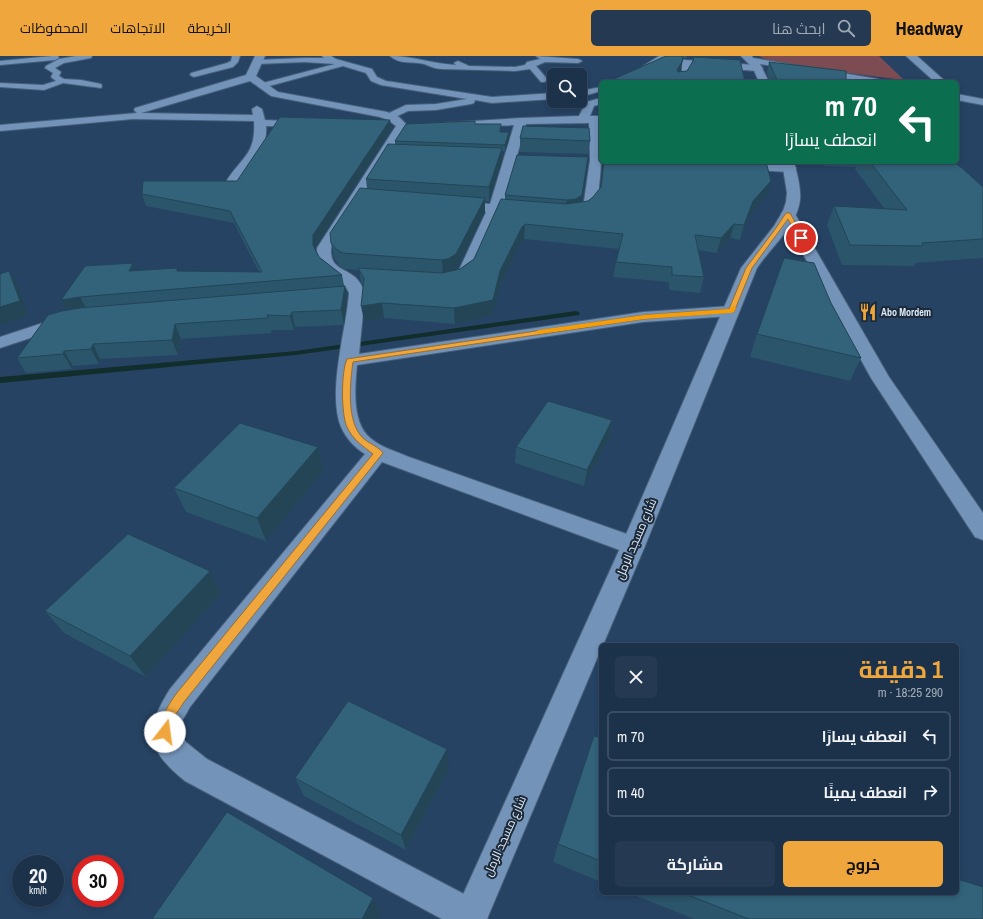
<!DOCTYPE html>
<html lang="ar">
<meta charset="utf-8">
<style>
:root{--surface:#1c324b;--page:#253a52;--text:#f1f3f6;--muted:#a0aab5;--line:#3a4d63;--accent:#efa73d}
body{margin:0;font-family:"Archivo Narrow",Cairo,sans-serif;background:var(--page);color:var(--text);direction:rtl;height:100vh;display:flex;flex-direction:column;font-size:15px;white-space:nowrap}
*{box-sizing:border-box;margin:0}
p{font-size:13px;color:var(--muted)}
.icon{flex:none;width:22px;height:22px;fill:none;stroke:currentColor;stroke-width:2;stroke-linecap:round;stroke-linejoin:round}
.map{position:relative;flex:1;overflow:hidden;direction:ltr}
.drawer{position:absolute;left:599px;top:587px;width:360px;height:252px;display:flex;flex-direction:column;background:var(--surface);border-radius:6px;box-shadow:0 2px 6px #0003,0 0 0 1px var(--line);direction:rtl}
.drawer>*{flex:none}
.banner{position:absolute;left:599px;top:24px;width:360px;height:84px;border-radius:6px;box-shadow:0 2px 6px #0003,0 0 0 1px var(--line);direction:rtl;background:#0b6e4f;color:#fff;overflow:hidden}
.controls{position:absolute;left:547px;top:12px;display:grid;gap:8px}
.controls a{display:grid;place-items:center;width:40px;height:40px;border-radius:6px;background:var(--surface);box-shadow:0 2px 6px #0003,0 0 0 1px var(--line);font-size:20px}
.speed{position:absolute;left:12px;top:799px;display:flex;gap:8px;font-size:20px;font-weight:700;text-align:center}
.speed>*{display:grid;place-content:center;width:52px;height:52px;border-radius:50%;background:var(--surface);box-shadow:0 2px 6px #0003,0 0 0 1px var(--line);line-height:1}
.speed small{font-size:10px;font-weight:400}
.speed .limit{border:6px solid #d22;background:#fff;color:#111}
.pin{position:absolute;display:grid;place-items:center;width:34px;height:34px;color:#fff;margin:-17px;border:2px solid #fff;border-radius:50%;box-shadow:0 1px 4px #0007}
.me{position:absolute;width:44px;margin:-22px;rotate:15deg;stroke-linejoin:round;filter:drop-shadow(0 0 3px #0008)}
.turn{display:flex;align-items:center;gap:14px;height:84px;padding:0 16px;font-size:18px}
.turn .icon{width:52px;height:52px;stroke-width:2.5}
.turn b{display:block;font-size:28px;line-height:34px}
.round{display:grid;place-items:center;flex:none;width:42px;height:42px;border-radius:6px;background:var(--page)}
.summary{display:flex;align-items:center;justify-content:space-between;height:68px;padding:0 16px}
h1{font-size:24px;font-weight:700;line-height:30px;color:var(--accent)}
.cta{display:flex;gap:8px;margin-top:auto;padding:8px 16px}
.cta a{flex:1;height:46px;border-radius:6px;background:var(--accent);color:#111;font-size:16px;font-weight:700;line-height:46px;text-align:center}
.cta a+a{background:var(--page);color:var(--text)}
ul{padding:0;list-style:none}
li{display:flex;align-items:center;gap:12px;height:50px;margin:0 8px 6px;padding:0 8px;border:2px solid var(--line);border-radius:6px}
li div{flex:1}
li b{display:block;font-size:15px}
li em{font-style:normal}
header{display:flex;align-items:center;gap:24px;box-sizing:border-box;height:56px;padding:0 20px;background:var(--accent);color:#111}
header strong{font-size:19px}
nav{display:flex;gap:22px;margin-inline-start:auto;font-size:14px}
.search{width:280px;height:36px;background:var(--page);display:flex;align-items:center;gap:10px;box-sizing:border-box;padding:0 14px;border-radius:6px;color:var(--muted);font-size:15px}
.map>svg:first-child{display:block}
.green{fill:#7c4c52}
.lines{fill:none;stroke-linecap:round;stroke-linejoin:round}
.stream{fill:#112d2c;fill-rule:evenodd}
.lane-casing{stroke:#475f79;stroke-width:2}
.street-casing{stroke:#475f79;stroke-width:2}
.secondary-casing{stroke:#475f79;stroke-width:2}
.lane{fill:#7393b8;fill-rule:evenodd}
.street{fill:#7393b8;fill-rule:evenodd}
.secondary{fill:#7393b8;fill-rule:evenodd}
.wall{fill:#2b556a}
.shaded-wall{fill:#234556}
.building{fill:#32637b;stroke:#234556}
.route{fill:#efa73d;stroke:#9b6d28}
.slow{fill:#f59e0b}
.labels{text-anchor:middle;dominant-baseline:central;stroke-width:4;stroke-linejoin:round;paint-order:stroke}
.far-poi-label{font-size:10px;font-weight:bold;fill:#ddebfb;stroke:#1c2938;text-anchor:start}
.street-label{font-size:12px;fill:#ddebfb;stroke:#1c2938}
</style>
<header>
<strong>Headway</strong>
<div class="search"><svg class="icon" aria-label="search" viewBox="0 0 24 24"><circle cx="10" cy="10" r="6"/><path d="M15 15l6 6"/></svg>ابحث هنا</div>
<nav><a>الخريطة</a><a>الاتجاهات</a><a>المحفوظات</a></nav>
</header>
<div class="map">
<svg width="983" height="863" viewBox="0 0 983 863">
<rect width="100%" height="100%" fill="#264364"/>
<polygon class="green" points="759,0 879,0 904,24 784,9 767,4"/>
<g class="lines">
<polygon class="stream" points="576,255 580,257 579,259 296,299 0,327 0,321 296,295"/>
<g class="lane-casing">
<g id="lane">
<polygon points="52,0 58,0 59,2 55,4 0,9 0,5"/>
<polygon points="76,0 92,0 91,2 64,7 55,12 61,16 59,20 64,23 81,24 101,28 102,30 101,32 63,27 44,34 0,31 0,27 43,29 56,25 51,21 53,17 45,12 46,10 59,3"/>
<polygon points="232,0 240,0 238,6 233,11 194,21 190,19 191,17 227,7 231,5"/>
<polygon points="322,0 331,0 336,3 372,13 377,21 386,25 492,41 554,37 554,43 492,47 475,44 474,47 471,48 436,54 408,55 393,62 387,62 386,60 387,58 406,49 436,48 467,43 381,29 371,25 366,17 343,10 262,32 258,30 259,28 335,8 304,6 258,8 254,6 255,4 304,2 324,2"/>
<path d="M390 0C413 0 434 8 456 9L454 7 458 5 469 10 515 11 525 9 527 6 540 3 536 0 578 3 582 5 578 7 545 6 536 10 548 24 544 26H541L530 13 515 15 442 13C435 13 430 10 424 8 412 5 400 9 390 0Z"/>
<path d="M659 0H668C656 12 632 26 615 26L637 14Z"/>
<polygon points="682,5 688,5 690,7 690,16 684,26 676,26 682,16"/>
<polygon points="601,31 601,35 580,41 580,35"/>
</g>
</g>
<g class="street-casing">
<g id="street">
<path d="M255 0H265L256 20 278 36 387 56 399 61 408 70 331 192C330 212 342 211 355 221 360 226 363 231 365 237L359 298 643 256 731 250 737 251 739 255 737 259 731 260 643 266 357 309C355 330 352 362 367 379 377 390 395 395 409 401L641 483 645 490 641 497 633 499 382 406 190 651 182 665 181 681 187 687 207 703 483 848 488 860 487 863H442L185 725C146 694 144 674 170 633L365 398C355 392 346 382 341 371 327 336 346 275 349 237 341 216 314 220 317 192L396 70 388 64 380 61 271 40 250 25 141 57 253 59 252 53 257 50 262 53 265 64 310 66 312 68 306 71 266 70C268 94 252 110 238 127H228L227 124C243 100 256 98 254 65L133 63 0 75V69L137 57 134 54 135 52 246 19Z"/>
<path d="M659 0C668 0 677 3 686 4 710 6 734 8 758 9L763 12 758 15C736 13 675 13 660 3Z"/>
<path d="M601 42V48L594 50 590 60H601V66H600C601 89 602 108 599 130 599 135 599 141 598 145 593 158 576 163 564 160L562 157 564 154 577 151 584 145 590 104 589 67 526 68 503 149 532 152 534 155 532 158 527 159 500 157 471 220 457 228 451 230 445 228 443 225 445 222 459 214 486 156 456 153 451 152 449 149 451 146 456 145 490 148 514 69 445 72 441 71 439 69 441 67 521 62 579 60 586 46Z"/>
<polygon points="738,106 790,108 794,109 796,112 794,115 790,116 734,113 732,110 734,107"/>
<polygon points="788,154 793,155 795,158 889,321 983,457 983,484 975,481 871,322 781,158 783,155"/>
<polygon points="67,259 73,260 76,264 73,268 0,292 0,281"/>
</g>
</g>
<g class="secondary-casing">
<g id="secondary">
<polygon points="741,0 752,0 753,2 878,23 883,26 861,26 760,8 769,26 759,26 753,12"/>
<polygon points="906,0 917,0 946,26 935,26"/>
<polygon points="957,38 983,43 983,49 957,44"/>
<path d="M782 106H794L795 110C798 121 801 133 800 144 797 170 771 191 757 212L645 490 603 589H601V593L487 863H452L621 490 741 212 774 170 783 155 786 146 787 137Z"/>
</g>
</g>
<use href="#lane" class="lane"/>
<use href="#street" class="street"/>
<use href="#secondary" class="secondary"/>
</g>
<g class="wall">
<polygon points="666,0 687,0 686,3 683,2 680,16 687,15 692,7 694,1 745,26 607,26"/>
<polygon points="769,6 846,26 770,26 767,17"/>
<polygon points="601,44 601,59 599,58"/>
<polygon points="390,64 391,74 316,191 316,194 319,201 342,219 347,245 344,269 295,271 294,274 271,274 272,277 181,283 178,299 100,303 99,308 73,310 72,313 26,317 17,302 66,254 61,244 137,215 259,216 234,167 146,150 142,138 237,125"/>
<polygon points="475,68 501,76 509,76 509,83 505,95 502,95 502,105 489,145 485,145 485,156 457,213 455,214 460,213 474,203 505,144 505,139 587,108 582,146 767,139 749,160 740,184 730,182 717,197 698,194 704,221 700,237 669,234 669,226 613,221 616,206 619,193 524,183 521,186 500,230 493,259 455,268 384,262 364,265 363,231 361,227 359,214 344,213 339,209 334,202 331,187 367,133 366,123 395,88 395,85"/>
<polygon points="520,82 590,85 588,98 520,96"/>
<polygon points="821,106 953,106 983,131 983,202 915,207 914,210 842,209 827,169 834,150 884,152 855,113 856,111 825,110"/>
<polygon points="831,247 861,302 850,325 750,301 757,278"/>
<polygon points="612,364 610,381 584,430 515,407 516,391"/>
<polygon points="318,391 324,415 266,485 186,456 174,432"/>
<polygon points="210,515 221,537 146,621 64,577 45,555"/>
<polygon points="601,682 601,826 553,806 558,788"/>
<polygon points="449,712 406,794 304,740 295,722"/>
<polygon points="629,837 957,837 983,863 694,863"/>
</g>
<g class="shaded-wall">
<polygon points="683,4 680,16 675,25 677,14"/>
<polygon points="390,64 391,74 316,191 316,201 313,189 313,179"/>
<polygon points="509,76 509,83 505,95 505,89"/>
<polygon points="502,92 502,105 489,145 489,131"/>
<polygon points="588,101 582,146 566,151 567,144"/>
<polygon points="771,125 767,139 749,160 740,184 744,169 753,145"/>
<polygon points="485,142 485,156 457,213 448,219 443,219 442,204"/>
<polygon points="525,168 524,183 521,186 500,230 493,259 455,268 454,252"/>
<polygon points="734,168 730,182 717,197 721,182"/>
<polygon points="133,207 139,220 129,215"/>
<polygon points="9,215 18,229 28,260 0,269 0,251"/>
<polygon points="345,230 347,245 344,269 341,254"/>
<polygon points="80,241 87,254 68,257 61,244"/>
<polygon points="382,247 384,262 364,265 361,250"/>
<polygon points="292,256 295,271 294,274 290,260"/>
<polygon points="175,268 181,283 178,299 172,284"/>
<polygon points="93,288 100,303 99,308 91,293"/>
<polygon points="64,295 73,310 72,313 63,298"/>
<polygon points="612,364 610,381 584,430 587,414"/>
<polygon points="318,391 324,415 266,485 257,462"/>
<polygon points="210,515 221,537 146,621 130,600"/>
<polygon points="447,693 449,712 406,794 401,779"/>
<polygon points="373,842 381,858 378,863 362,863"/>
</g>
<g class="building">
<polygon points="666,0 682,0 683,4 677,14 678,16 687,15 693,5 694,1 740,4 745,26 607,26"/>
<polygon points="769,6 846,15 846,26 778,26"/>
<polygon points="280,61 390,64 313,179 313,189 319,201 342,219 80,241 61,244 85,210 133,207 129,215 177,212 177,215 262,216 230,155 142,138 143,125 237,125"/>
<polygon points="475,65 475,68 501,68 500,76 509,76 505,89 395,85 406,68"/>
<polygon points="523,70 589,72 590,85 520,82"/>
<polygon points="388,88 502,92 489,131 366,123"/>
<polygon points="517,99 588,101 582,139 576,143 567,144 505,139"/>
<polygon points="604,106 766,106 771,125 753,145 744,169 734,168 721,182 695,179 704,221 672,219 672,211 616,206 623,178 525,168 522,171 500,215 493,244 454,252 382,247 361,250 364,222 358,212 442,217 460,213 474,203 501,143 567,148 588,145 593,141 601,131"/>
<polygon points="870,106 953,106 962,112 983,131 983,183 922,187 923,190 850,189 834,150 907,154"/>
<polygon points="360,132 485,142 456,198 448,203 442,204 342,197 336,193 331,187 330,177"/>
<polygon points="784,202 814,207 831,247 861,302 757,278"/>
<polygon points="9,215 20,245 0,251 0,218"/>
<polygon points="345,230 341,254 292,256 290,260 267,259 268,262 175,268 172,284 93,288 91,293 64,295 63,298 17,302 48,259 62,255 80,252"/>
<polygon points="548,345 612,364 587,414 516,391"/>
<polygon points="240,367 318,391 257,462 174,432"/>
<polygon points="128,478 210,515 130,600 45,555"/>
<polygon points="348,645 447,693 401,779 295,722"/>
<polygon points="594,680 601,682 601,805 558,788"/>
<polygon points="227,756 373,842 362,863 152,863"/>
<polygon points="957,823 983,831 983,863 749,863 683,837 957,837"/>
</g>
<path class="route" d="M786 157H790L804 182 799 184 788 163 752 212 734 256 644 263 353 306C350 327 346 366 363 382 369 388 378 390 383 397L184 646 176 658 169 680 165 681 161 680C156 668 169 648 176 638L373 398C363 390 353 384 347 371 341 358 341 316 347 303L644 259 729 253 746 212 776 172Z"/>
<polygon class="slow" points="733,250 736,252 734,256 731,257 644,263 539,278 535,276 539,274 644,259 729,253"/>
<defs>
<g id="restaurant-bare" transform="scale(1.38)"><path d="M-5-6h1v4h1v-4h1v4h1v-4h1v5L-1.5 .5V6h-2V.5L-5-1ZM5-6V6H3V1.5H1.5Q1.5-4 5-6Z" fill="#efa73d" stroke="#1c2938" stroke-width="2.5" paint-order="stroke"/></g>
</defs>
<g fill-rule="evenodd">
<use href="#restaurant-bare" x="868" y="256"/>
</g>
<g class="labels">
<g class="far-poi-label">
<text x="881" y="256">Abo Mordem</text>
</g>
<g class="street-label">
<text transform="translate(636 483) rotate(-67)">شارع مسجد الرمل</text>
<text transform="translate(505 780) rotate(-66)">شارع مسجد الرمل</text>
</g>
</g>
</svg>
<div class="controls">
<a><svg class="icon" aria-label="search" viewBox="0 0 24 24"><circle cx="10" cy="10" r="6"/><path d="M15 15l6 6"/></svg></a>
</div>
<div class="speed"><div>20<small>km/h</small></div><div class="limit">30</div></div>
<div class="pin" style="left:801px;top:182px;background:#d93025"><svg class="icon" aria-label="arrive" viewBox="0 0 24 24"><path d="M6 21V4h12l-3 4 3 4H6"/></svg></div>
<svg class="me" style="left:165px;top:676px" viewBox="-20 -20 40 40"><circle r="19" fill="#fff"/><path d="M0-13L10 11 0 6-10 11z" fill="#efa73d"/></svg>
<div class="banner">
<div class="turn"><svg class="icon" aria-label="left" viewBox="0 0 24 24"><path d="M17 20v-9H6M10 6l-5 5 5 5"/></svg><div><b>70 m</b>انعطف يسارًا</div></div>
</div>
<section class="drawer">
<div class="summary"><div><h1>1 دقيقة</h1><p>290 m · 18:25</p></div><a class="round"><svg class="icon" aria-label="close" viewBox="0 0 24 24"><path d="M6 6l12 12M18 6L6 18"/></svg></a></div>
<ul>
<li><svg class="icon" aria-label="left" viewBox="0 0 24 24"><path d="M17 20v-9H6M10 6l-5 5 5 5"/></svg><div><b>انعطف يسارًا</b></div><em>70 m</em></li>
<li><svg class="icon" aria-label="right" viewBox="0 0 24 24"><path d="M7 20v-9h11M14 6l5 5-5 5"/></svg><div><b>انعطف يمينًا</b></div><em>40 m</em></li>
</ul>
<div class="cta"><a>خروج</a><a>مشاركة</a></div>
</section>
</div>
